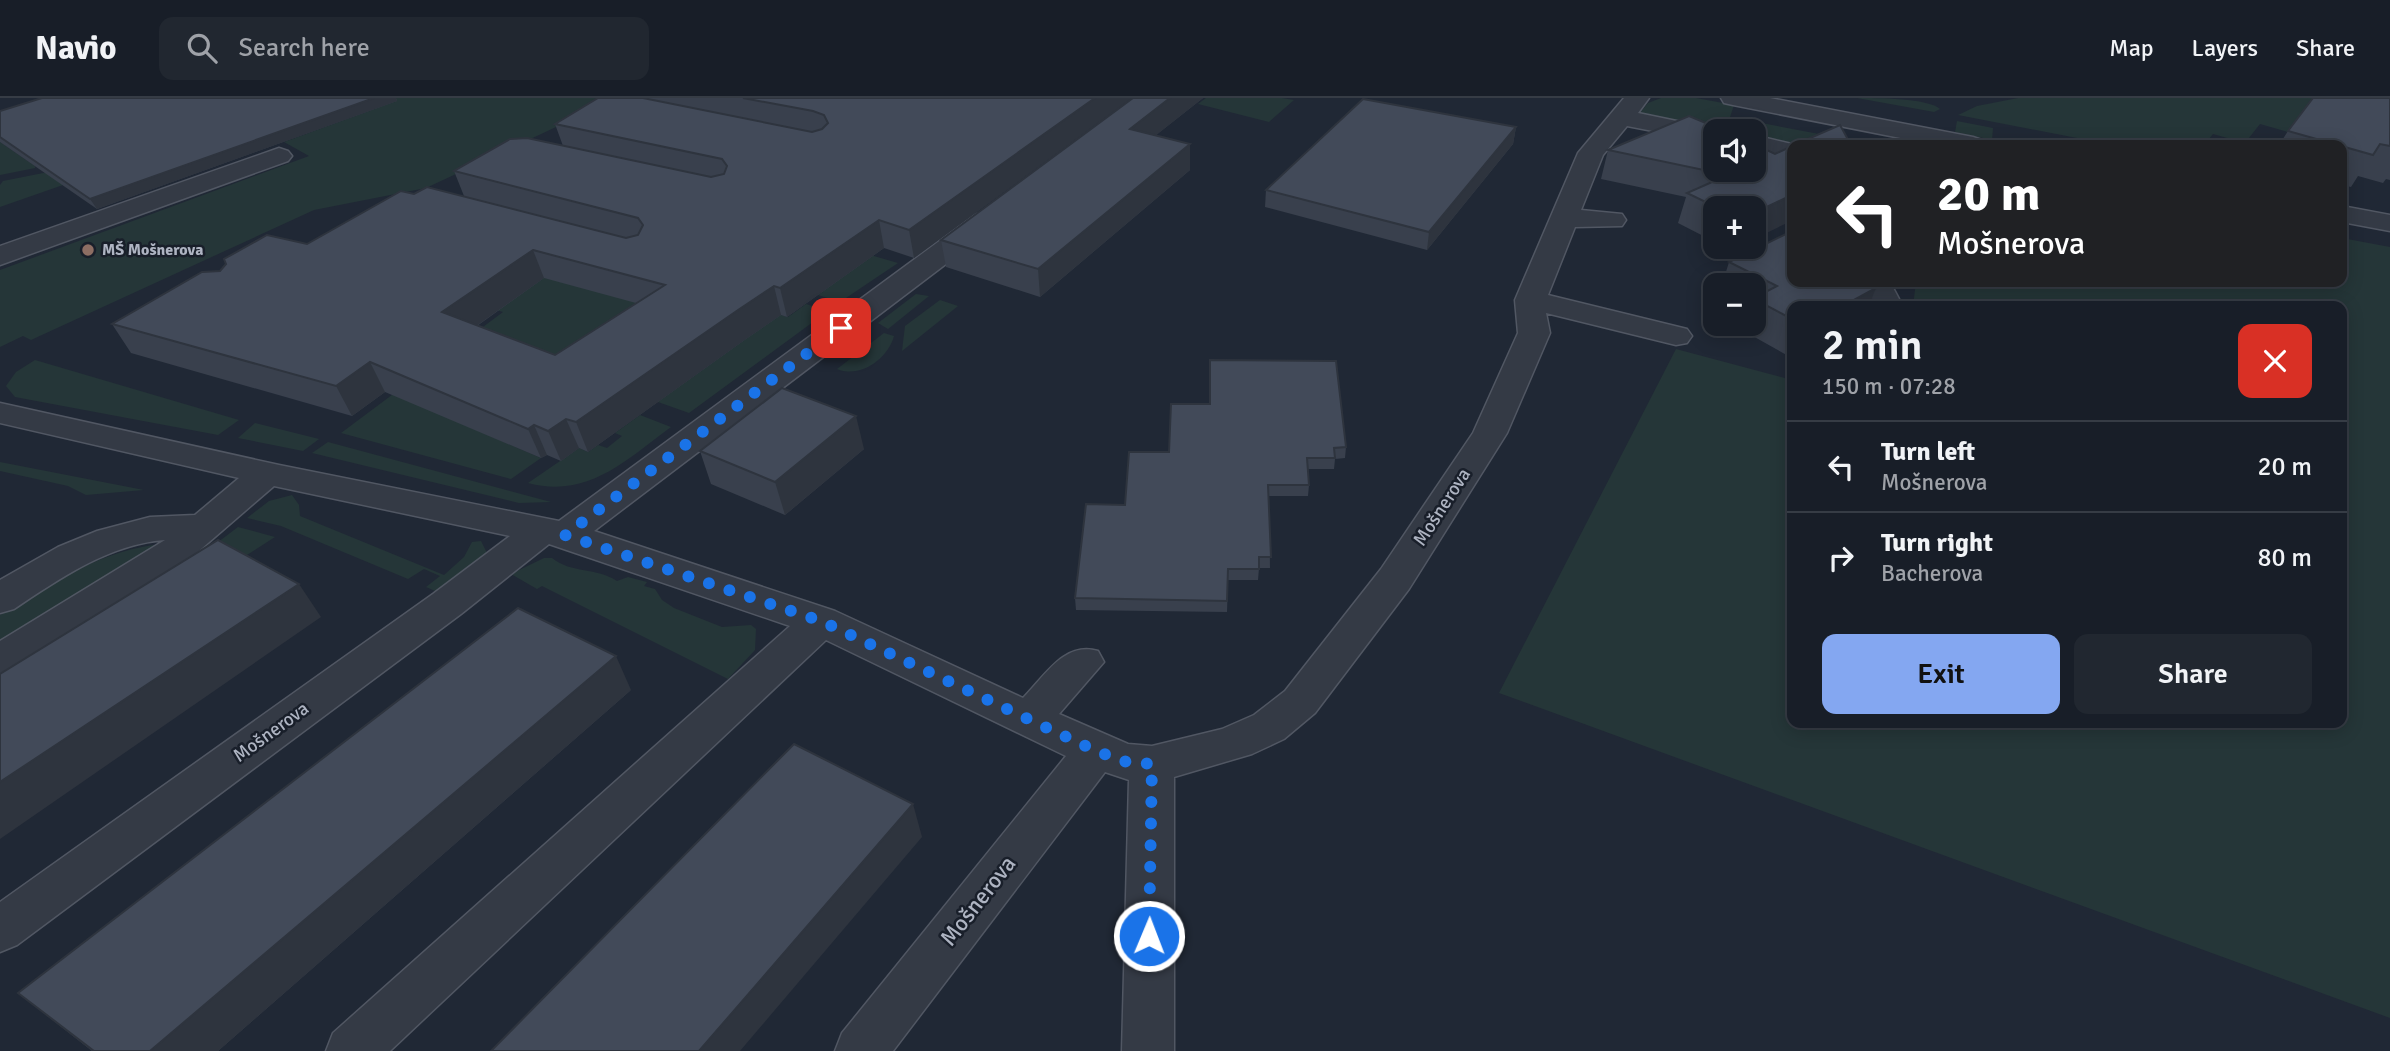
<!DOCTYPE html>
<meta charset="utf-8">
<style>
:root{--surface:#181e28;--page:#212730;--text:#f1f3f6;--muted:#9fa2a8;--line:#363c45;--accent:#84a7f1}
body{margin:0;font-family:Signika,sans-serif;background:var(--page);color:var(--text);height:100vh;display:flex;flex-direction:column;font-size:26px;white-space:nowrap}
*{box-sizing:border-box;margin:0}
p{font-size:23px;color:var(--muted)}
.icon{flex:none;width:38px;height:38px;fill:none;stroke:currentColor;stroke-width:2;stroke-linecap:round;stroke-linejoin:round}
.map{position:relative;flex:1;overflow:hidden}
.details{position:absolute;left:1787px;top:203px;width:560px;height:427px;display:flex;flex-direction:column;background:var(--surface);border-radius:14px;box-shadow:0 4px 18px #0003,0 0 0 2px var(--line)}
.details>*{flex:none}
.guide{position:absolute;left:1787px;top:42px;width:560px;height:147px;border-radius:14px;box-shadow:0 4px 18px #0003,0 0 0 2px var(--line);background:#202124;color:#fff;overflow:hidden}
.controls{position:absolute;left:1703px;top:21px;display:grid;gap:14px}
.controls a{display:grid;place-items:center;width:63px;height:63px;border-radius:14px;background:var(--surface);box-shadow:0 4px 18px #0003,0 0 0 2px var(--line);font-size:35px}
.pin{position:absolute;display:grid;place-items:center;width:60px;height:60px;color:#fff;margin:-30px;border-radius:14px;box-shadow:0 4px 10px #0006}
.me{position:absolute;width:77px;margin:-38px;rotate:1deg;stroke-linejoin:round;filter:drop-shadow(0 0 5px #0008)}
.turn{display:flex;align-items:center;gap:24px;height:147px;padding:0 35px;font-size:32px}
.turn .icon{width:91px;height:91px;stroke-width:2.5}
.turn b{display:block;font-size:49px;line-height:60px}
.round{display:grid;place-items:center;flex:none;width:74px;height:74px;border-radius:14px;background:var(--page)}
.summary{display:flex;align-items:center;justify-content:space-between;height:119px;padding:0 35px}
h1{font-size:42px;font-weight:600;line-height:52px}
.primary-button{display:flex;gap:14px;margin-top:auto;padding:14px 35px}
.primary-button a{flex:1;height:80px;border-radius:14px;background:var(--accent);color:#111;font-size:28px;font-weight:600;line-height:80px;text-align:center}
.primary-button a+a{background:var(--page);color:var(--text)}
ul{padding:0;list-style:none}
li{display:flex;align-items:center;gap:21px;height:91px;padding:0 35px;border-top:2px solid var(--line)}
li div{flex:1}
li b{display:block;font-size:26px}
li em{font-style:normal}
header{display:flex;align-items:center;gap:42px;box-sizing:border-box;height:98px;padding:0 35px;background:var(--surface);border-bottom:2px solid var(--line)}
header strong{font-size:33px}
nav{display:flex;gap:38px;margin-inline-start:auto;font-size:24px}
.search{width:490px;height:63px;background:var(--page);display:flex;align-items:center;gap:18px;box-sizing:border-box;padding:0 24px;border-radius:14px;color:var(--muted);font-size:26px}
.map>svg:first-child{display:block}
.green{fill:#253638}
.lines{fill:none;stroke-linecap:round;stroke-linejoin:round}
.minor-casing{stroke:#515763;stroke-width:3}
.minor{fill:#343a45;fill-rule:evenodd}
.wall{fill:#39404d;fill-rule:evenodd}
.shaded-wall{fill:#2e343e}
.building{fill:#424a59;stroke:#2e343e;stroke-width:2;fill-rule:evenodd}
.route{stroke:#1a73e8;stroke-width:12;stroke-dasharray:0 21.6}
.education-dot{fill:#8d6e63;stroke:#191f2a;stroke-width:2.5}
.labels{text-anchor:middle;dominant-baseline:central;stroke-width:5;stroke-linejoin:round;paint-order:stroke}
.far-poi-label{font-size:16px;font-weight:bold;fill:#aeb4c2;stroke:#191f2a;text-anchor:start}
.street-label{font-size:19px;fill:#aeb4c2;stroke:#191f2a}
.near-street-label{font-size:23px;fill:#aeb4c2;stroke:#191f2a}
</style>
<header>
<strong>Navio</strong>
<div class="search"><svg class="icon" aria-label="search" viewBox="0 0 24 24"><circle cx="10" cy="10" r="6"/><path d="M15 15l6 6"/></svg>Search here</div>
<nav><a>Map</a><a>Layers</a><a>Share</a></nav>
</header>
<div class="map">
<svg width="2390" height="953" viewBox="0 0 2390 953">
<rect width="100%" height="100%" fill="#202835"/>
<g class="green">
<polygon points="391,0 618,0 426,90 314,112 31,242 23,238 0,249 0,172 309,58 284,44 396,3"/>
<polygon points="1206,0 1282,0 1294,2 1269,24 1198,6"/>
<polygon points="1661,0 1696,0 1734,7 1730,19 1877,47 1800,47 1754,38 1754,33 1728,33 1639,16 1648,5"/>
<path d="M1857 0C1879 0 1927 0 1940 11L1934 14Z"/>
<polygon points="2018,0 2390,0 2292,35 2260,26 2245,45 2213,36 2204,47 2113,47 1958,17 1977,8"/>
<polygon points="1957,23 1993,30 1992,42 1955,34"/>
<polygon points="0,44 35,68 35,70 0,77"/>
<polygon points="169,50 0,109 0,87 3,83"/>
<polygon points="963,94 781,217 788,219 806,206 828,213 689,315 658,304 467,328 541,360 511,381 341,335 503,214 302,153 384,138 596,193"/>
<polygon points="2342,140 2390,149 2390,920 1499,595 1676,251 1792,282 1792,625 2342,625 2342,208 1913,208 1916,184 2342,184"/>
<polygon points="867,156 898,165 840,204 818,197"/>
<polygon points="916,196 929,198 888,231 878,225"/>
<polygon points="940,202 958,208 902,253 905,228"/>
<path d="M884 235 894 238C888 260 861 281 837 271Z"/>
<polygon points="35,262 239,322 218,337 15,299 6,288 16,274"/>
<path d="M640 317 671 329C626 362 588 401 528 385L579 350 588 354 598 347 607 350 622 338 615 335Z"/>
<polygon points="255,325 319,341 303,353 238,340"/>
<polygon points="328,344 551,404 519,405 312,355"/>
<polygon points="0,364 144,392 86,397 68,388 0,373"/>
<polygon points="292,397 299,407 300,418 444,477 464,459 472,444 481,443 487,455 483,462 442,496 426,489 440,478 424,471 408,481 281,428 247,420 269,403"/>
<polygon points="238,429 275,439 147,521 201,457"/>
<path d="M153 447 157 449 0 550V517C50 486 94 456 153 447Z"/>
<path d="M544 460H552C572 476 596 469 617 483L628 479 647 484 644 488 655 491 662 502 674 510 722 529 751 527 756 531 755 552 728 581 542 488 537 491 511 476Z"/>
</g>
<g class="lines">
<g class="minor-casing">
<g id="minor">
<path d="M1624 0H1649L1638 15 1725 33H1715V45L1627 28 1603 57 1581 112 1622 116 1626 122 1622 128 1575 129 1548 197 1687 231 1692 238 1687 245 1676 247 1546 215 1550 235 1507 335 1409 491 1315 615 1284 641 1252 656 1174 679V953H1122L1129 682 1105 674 893 953H835L842 935 1066 658 826 542 390 953H326L333 935 790 528 549 446 461 516 17 847 0 854V804L433 496 510 438 274 388 179 470 15 574 0 578V543L165 442C109 446 59 481 14 511L0 515V482L58 449 97 433 150 419 195 417 239 380 0 325V305L279 367 559 423 976 116H996L1000 122 996 128 594 433 835 513 1023 600C1045 578 1064 543 1098 553L1104 564 1059 616 1128 646 1152 648 1222 631 1254 617 1285 593 1381 471 1473 335 1518 235 1515 202 1578 55Z"/>
<polygon points="1721,0 1770,0 1973,39 1982,42 1986,47 1936,47 1733,7 1724,5"/>
<polygon points="1754,37 1796,47 1792,47 1792,62 1754,53"/>
<polygon points="279,50 288,53 292,58 288,63 0,167 0,148"/>
<polygon points="2342,108 2390,117 2390,133 2342,124"/>
<polygon points="1860,184 1890,184 1899,201 1895,207 1873,207"/>
</g>
</g>
<use href="#minor" class="minor"/>
</g>
<g class="wall">
<polygon points="42,0 396,0 397,3 97,111 0,44 0,13"/>
<path d="M598 0H1132L914 160 884 150 787 219 781 217 746 241 588 354 579 350 561 363 547 357 541 360 385 294 352 318 131 255 112 226 220 173 307 146 414 96 464 98 454 73 563 48 555 26ZM544 180 636 205 555 257 477 228Z"/>
<polygon points="1133,0 1203,0 1156,37 1190,72 1040,199 946,169 941,142"/>
<polygon points="2390,0 2390,82 2386,81 2383,85 2358,78 2351,89 2342,87 2342,47 2279,47 2288,33"/>
<polygon points="1516,29 1513,46 1427,152 1265,109 1266,92"/>
<polygon points="1792,48 1792,122 1788,121 1787,125 1754,110 1715,110 1715,144 1678,125 1686,99 1601,81 1608,52 1775,56"/>
<polygon points="1729,164 1792,184 1876,190 1869,208 1792,208 1792,260 1742,232 1744,226 1754,226 1754,187 1722,187"/>
<polygon points="1210,306 1346,349 1345,360 1335,361 1334,371 1308,371 1309,387 1308,398 1269,398 1270,470 1259,470 1258,482 1228,482 1227,514 1076,512 1075,500 1125,407"/>
<polygon points="864,351 785,417 711,386 700,353"/>
<polygon points="631,592 218,953 92,953 18,895"/>
</g>
<g class="shaded-wall">
<polygon points="374,0 396,0 397,3 97,111 90,101"/>
<polygon points="1095,0 1132,0 914,160 909,132"/>
<polygon points="1170,0 1203,0 1131,57 1130,31"/>
<polygon points="1516,29 1513,46 1427,152 1429,134"/>
<polygon points="1190,46 1190,72 1040,199 1038,171"/>
<polygon points="1792,97 1792,110 1787,125 1754,141 1754,115"/>
<polygon points="879,122 884,150 787,219 780,190"/>
<polygon points="533,152 544,180 455,243 442,214"/>
<polygon points="774,188 781,217 746,241 588,354 576,324 738,212"/>
<polygon points="1876,190 1869,208 1843,208"/>
<polygon points="370,264 385,294 352,318 336,288"/>
<polygon points="856,318 864,351 785,417 775,384"/>
<polygon points="566,321 579,350 561,363 548,333"/>
<polygon points="534,327 547,357 541,360 528,331"/>
<polygon points="299,486 321,519 0,741 0,684"/>
<polygon points="616,558 631,592 218,953 150,953"/>
<polygon points="913,706 922,739 740,953 699,953"/>
</g>
<g class="building">
<polygon points="42,0 374,0 90,101 0,39 0,13"/>
<path d="M598 0H643L812 34 822 31 828 25 824 17 813 13 743 0H1095L909 132 879 122 780 190 774 188 738 212 576 324 566 321 548 333 534 327 528 331 370 264 336 288 112 226 202 174 220 173 226 166 224 161 267 137 307 146 401 93 414 96 427 89 626 140 638 137 643 127 638 120 454 73 510 41 527 40 711 79 724 76 727 68 722 61 555 26ZM533 152 665 187 555 257 442 214Z"/>
<polygon points="1133,0 1170,0 1130,31 1190,46 1038,171 941,142"/>
<polygon points="2313,0 2390,0 2390,48 2380,46 2373,57 2288,33"/>
<polygon points="1363,1 1516,29 1429,134 1266,92"/>
<polygon points="1689,18 1725,33 1715,33 1715,72 1754,72 1754,46 1775,56 1792,48 1792,97 1754,115 1754,110 1718,110 1687,95 1728,77 1608,52"/>
<polygon points="1840,27 1851,47 1794,47"/>
<polygon points="1792,133 1792,184 1864,184 1876,190 1843,208 1792,208 1792,221 1754,201 1754,200 1777,188 1729,164"/>
<polygon points="1210,262 1336,263 1346,349 1334,350 1335,360 1307,360 1309,387 1268,387 1271,459 1259,459 1259,471 1228,471 1227,503 1075,500 1086,406 1125,407 1129,354 1169,354 1171,306 1210,306"/>
<polygon points="782,290 856,318 775,384 700,353"/>
<polygon points="218,442 299,486 0,684 0,576"/>
<polygon points="518,510 616,558 150,953 94,953 18,895"/>
<polygon points="794,646 913,706 699,953 491,953"/>
</g>
<g class="lines">
<polyline class="route" points="841,230 565,437 821,523 1096,653 1127,664 1152,666 1149,838"/>
</g>
<circle class="education-dot" cx="88" cy="152" r="7"/>
<g class="labels">
<g class="far-poi-label">
<text x="102" y="152">MŠ Mošnerova</text>
</g>
<g class="street-label">
<text transform="translate(1442 409) rotate(-57)">Mošnerova</text>
<text transform="translate(271 634) rotate(-36)">Mošnerova</text>
</g>
<g class="near-street-label">
<text transform="translate(978 803) rotate(-52)">Mošnerova</text>
</g>
</g>
</svg>
<div class="controls">
<a><svg class="icon" aria-label="sound" viewBox="0 0 24 24"><path d="M4 9h4l5-4v14l-5-4H4zM17 9q2 3 0 6"/></svg></a>
<a>+</a>
<a>−</a>
</div>
<div class="pin" style="left:841px;top:230px;background:#d93025"><svg class="icon" aria-label="arrive" viewBox="0 0 24 24"><path d="M6 21V4h12l-3 4 3 4H6"/></svg></div>
<svg class="me" style="left:1149px;top:838px" viewBox="-20 -20 40 40"><circle r="17" fill="#1a73e8" stroke="#fff" stroke-width="3"/><path d="M0-11L8 9 0 5-8 9z" fill="#fff"/></svg>
<div class="guide">
<div class="turn"><svg class="icon" aria-label="left" viewBox="0 0 24 24"><path d="M17 20v-9H6M10 6l-5 5 5 5"/></svg><div><b>20 m</b>Mošnerova</div></div>
</div>
<section class="details">
<div class="summary"><div><h1>2 min</h1><p>150 m · 07:28</p></div><a class="round" style="background:#d93025;color:#fff"><svg class="icon" aria-label="close" viewBox="0 0 24 24"><path d="M6 6l12 12M18 6L6 18"/></svg></a></div>
<ul>
<li><svg class="icon" aria-label="left" viewBox="0 0 24 24"><path d="M17 20v-9H6M10 6l-5 5 5 5"/></svg><div><b>Turn left</b><p>Mošnerova</p></div><em>20 m</em></li>
<li><svg class="icon" aria-label="right" viewBox="0 0 24 24"><path d="M7 20v-9h11M14 6l5 5-5 5"/></svg><div><b>Turn right</b><p>Bacherova</p></div><em>80 m</em></li>
</ul>
<div class="primary-button"><a>Exit</a><a>Share</a></div>
</section>
</div>
